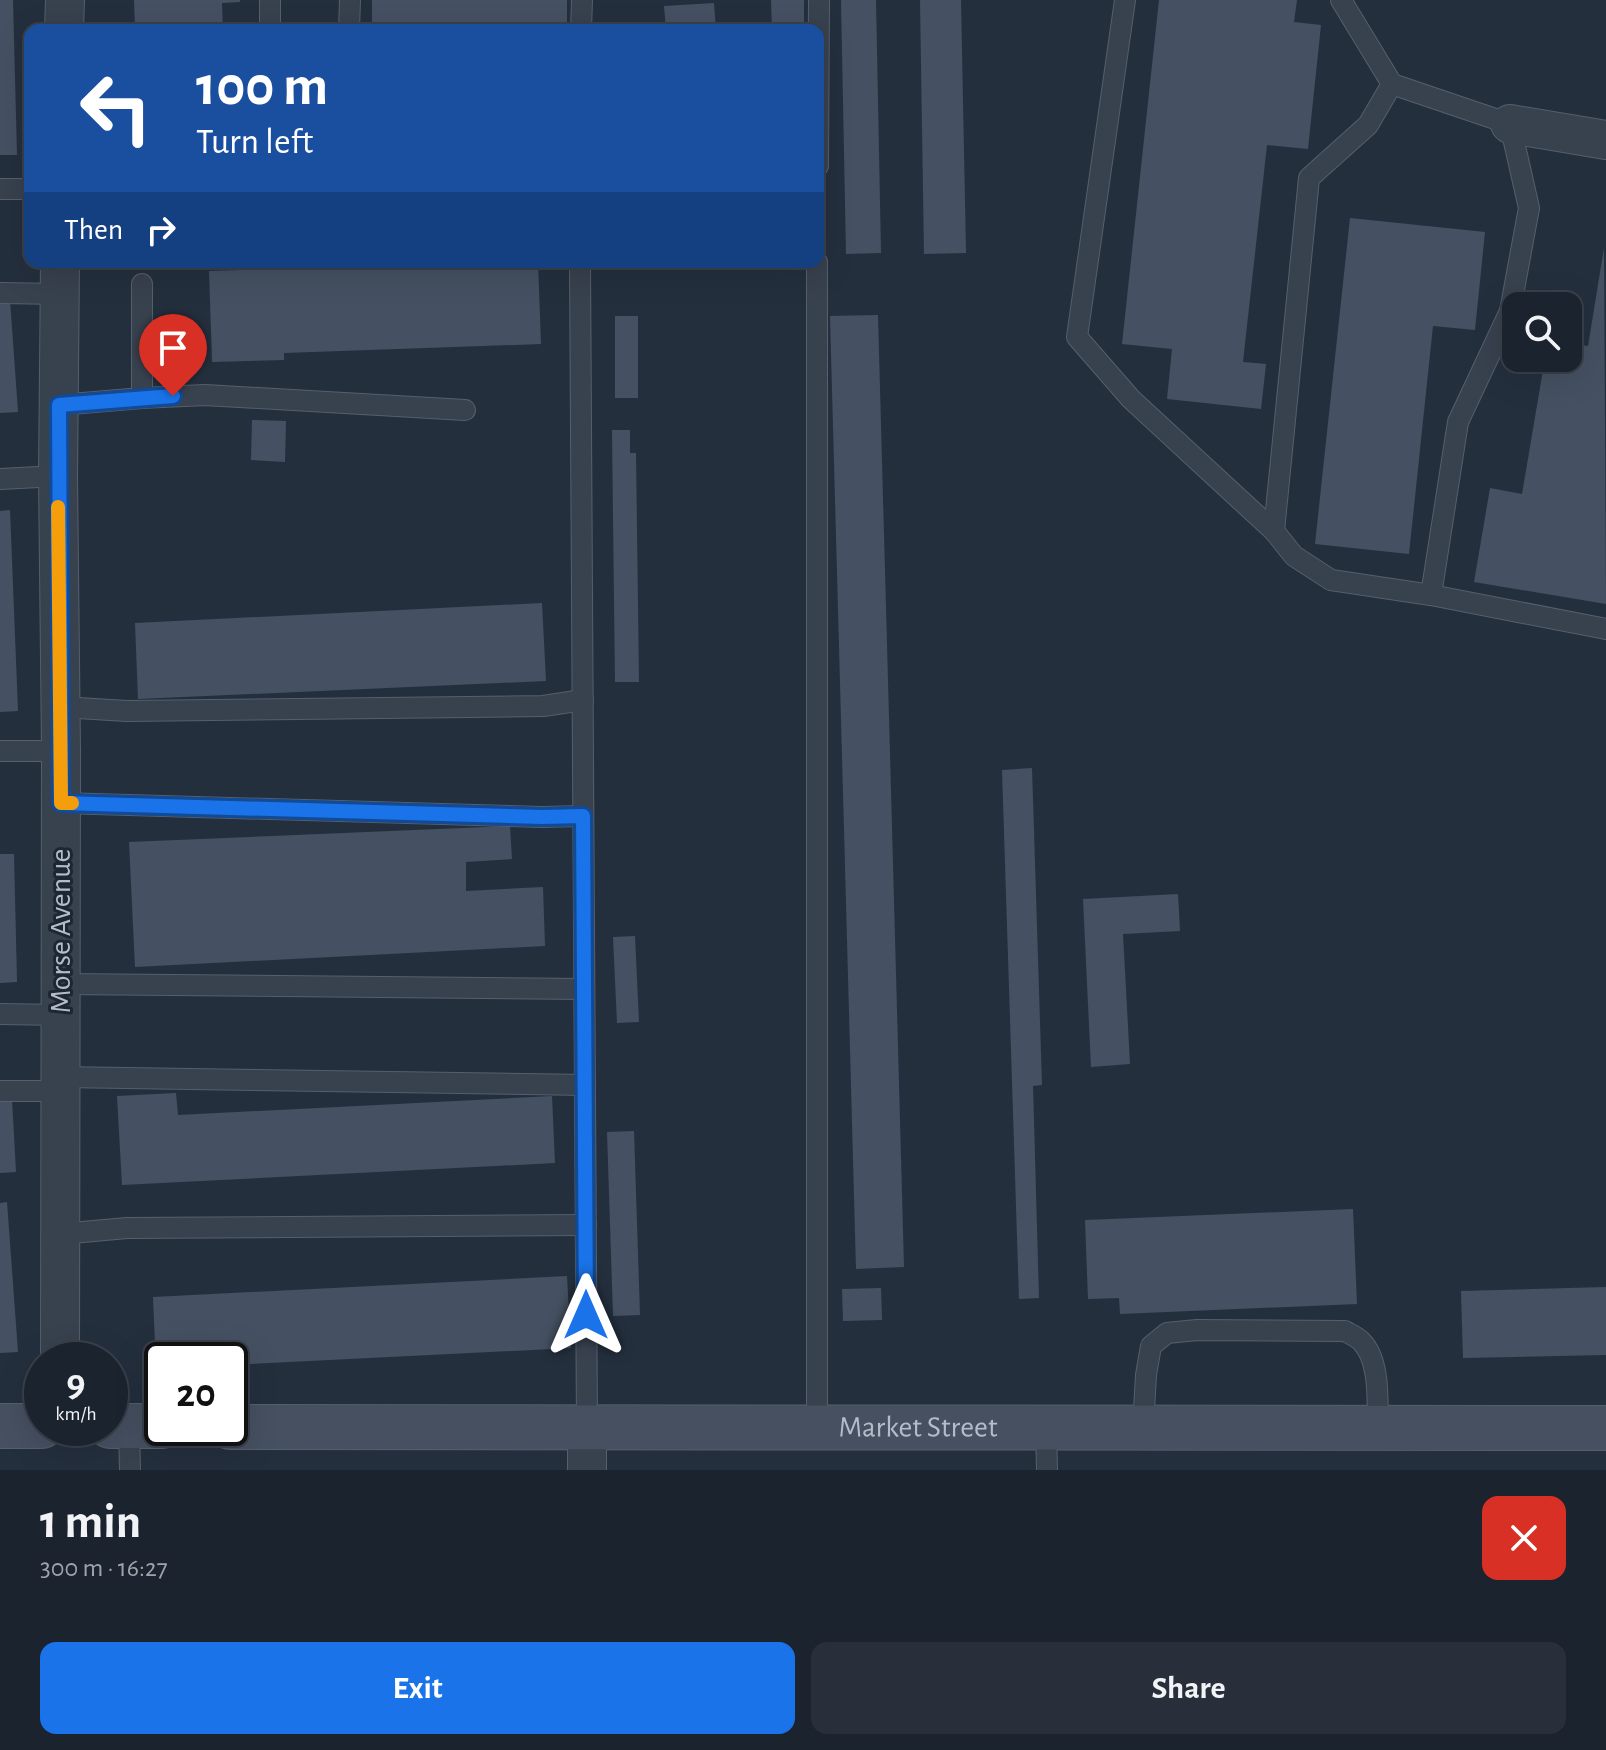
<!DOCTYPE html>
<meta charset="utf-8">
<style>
:root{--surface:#1b232e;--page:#282f3a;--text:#f1f3f6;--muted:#a0a4aa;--line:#39404a;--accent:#1a73e8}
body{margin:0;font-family:"Alegreya Sans",sans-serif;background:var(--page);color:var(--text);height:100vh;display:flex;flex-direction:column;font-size:30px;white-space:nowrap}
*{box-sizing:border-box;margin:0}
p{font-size:26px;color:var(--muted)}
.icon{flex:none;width:44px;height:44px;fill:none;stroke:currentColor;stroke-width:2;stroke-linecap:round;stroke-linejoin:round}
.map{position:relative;height:1470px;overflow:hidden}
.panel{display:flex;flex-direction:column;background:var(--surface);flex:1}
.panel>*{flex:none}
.hud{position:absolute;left:24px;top:24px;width:800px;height:244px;border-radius:16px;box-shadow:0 8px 32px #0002,0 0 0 2px var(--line);background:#1a4fa0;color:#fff;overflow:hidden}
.buttons{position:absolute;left:1502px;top:292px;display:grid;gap:16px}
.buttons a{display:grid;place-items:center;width:80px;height:80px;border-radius:16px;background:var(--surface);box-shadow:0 8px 32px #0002,0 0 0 2px var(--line);font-size:40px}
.speed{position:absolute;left:24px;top:1342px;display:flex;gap:16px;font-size:40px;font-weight:700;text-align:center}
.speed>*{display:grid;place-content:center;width:104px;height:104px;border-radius:50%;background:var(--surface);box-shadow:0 8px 32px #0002,0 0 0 2px var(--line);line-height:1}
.speed small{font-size:20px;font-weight:400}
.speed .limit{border:4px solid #111;border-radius:12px;background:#fff;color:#111}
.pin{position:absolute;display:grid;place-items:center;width:68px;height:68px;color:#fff;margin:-82px -34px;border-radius:50% 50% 50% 0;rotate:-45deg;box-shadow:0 0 8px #0007}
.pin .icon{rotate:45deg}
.me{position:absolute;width:88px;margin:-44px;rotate:0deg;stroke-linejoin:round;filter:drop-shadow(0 0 6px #0008)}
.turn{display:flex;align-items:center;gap:28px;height:168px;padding:0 40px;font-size:36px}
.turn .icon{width:104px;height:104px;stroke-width:2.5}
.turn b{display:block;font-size:56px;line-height:68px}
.then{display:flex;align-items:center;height:76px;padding:0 40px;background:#0003;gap:16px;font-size:30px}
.round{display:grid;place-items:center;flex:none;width:84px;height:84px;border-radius:16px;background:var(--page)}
.head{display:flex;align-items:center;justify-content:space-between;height:136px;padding:0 40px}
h1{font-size:48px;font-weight:700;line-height:60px}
.action{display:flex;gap:16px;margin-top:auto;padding:16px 40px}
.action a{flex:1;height:92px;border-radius:16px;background:var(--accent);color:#fff;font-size:32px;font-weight:700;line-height:92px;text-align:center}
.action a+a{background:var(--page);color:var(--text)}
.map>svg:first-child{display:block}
.building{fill:#455162}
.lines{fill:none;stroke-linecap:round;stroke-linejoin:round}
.lane-casing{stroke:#565f6c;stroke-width:22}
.street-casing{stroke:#565f6c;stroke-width:40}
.secondary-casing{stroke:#565f6c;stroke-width:46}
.lane{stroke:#38414e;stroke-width:20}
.street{stroke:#38414e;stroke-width:38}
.secondary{stroke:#465061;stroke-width:44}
.route-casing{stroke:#114b97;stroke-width:20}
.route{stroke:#1a73e8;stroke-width:14}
.slow{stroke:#f59e0b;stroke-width:14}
.labels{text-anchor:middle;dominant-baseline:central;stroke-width:6;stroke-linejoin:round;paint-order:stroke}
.street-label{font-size:30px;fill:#b4bcc9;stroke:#1d2633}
</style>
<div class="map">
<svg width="1606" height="1470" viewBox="0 0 1606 1470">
<rect width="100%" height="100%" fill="#242f3e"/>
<g class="building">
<polygon points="0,0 13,0 17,155 0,155"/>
<polygon points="134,0 240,0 240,2 222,3 223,30 135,30"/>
<rect x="372" y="0" width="195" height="30"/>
<polygon points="771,0 804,0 804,30 772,30"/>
<polygon points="841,0 876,0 881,253 846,254"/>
<polygon points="920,0 961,0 966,253 924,254"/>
<polygon points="1159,0 1297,0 1294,22 1321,25 1308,149 1267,145 1243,362 1266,364 1261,409 1167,399 1172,349 1122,344"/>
<polygon points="714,3 716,30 666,30 664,6"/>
<polygon points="1350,218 1485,232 1475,330 1433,326 1409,554 1315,544"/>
<polygon points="1604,248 1606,604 1474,582 1490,488 1522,494 1545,358 1568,358 1568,343 1588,346"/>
<polygon points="498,262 538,262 541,344 284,353 284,360 212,362 209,271"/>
<polygon points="10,300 18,412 0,413 0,301"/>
<polygon points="878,315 904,1267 856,1269 830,316"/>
<rect x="615" y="316" width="23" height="82"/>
<polygon points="252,420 286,421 285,462 251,460"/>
<polygon points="612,430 630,430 630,453 636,453 639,682 615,682"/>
<polygon points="10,510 18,711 0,712 0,511"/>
<polygon points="542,603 546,681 138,699 135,623"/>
<polygon points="1032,768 1042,1085 1033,1086 1039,1298 1019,1299 1002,770"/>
<polygon points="510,826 512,859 466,862 466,891 543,887 545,946 135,967 129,842"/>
<polygon points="0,854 14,854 17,982 0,983"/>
<polygon points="1178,894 1180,931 1123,934 1130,1064 1091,1067 1083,899"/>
<polygon points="635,936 639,1022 617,1023 613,937"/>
<polygon points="176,1093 178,1115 552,1096 555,1163 122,1185 117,1096"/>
<polygon points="0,1099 12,1099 16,1172 0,1173"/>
<polygon points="634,1131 640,1315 613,1316 607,1132"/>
<polygon points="7,1202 18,1352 0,1353 0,1203"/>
<polygon points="1353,1209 1357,1304 1120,1314 1119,1298 1088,1299 1085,1220"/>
<polygon points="567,1276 571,1348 230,1365 230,1360 162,1360 162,1369 156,1369 153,1297"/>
<polygon points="1606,1287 1606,1355 1463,1358 1461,1291"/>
<polygon points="881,1288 882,1320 843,1321 842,1289"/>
</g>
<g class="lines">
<g class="lane-casing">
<g id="lane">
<polyline points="270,0 270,30"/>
<polyline points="1125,0 1077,337 1131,399 1274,531 1294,556 1331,580 1431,595 1606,629"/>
<polyline points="1341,0 1392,84 1510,124 1529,208 1510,311 1458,422 1431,595"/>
<polyline points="349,30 350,0"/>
<polyline points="581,30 582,0"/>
<polyline points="818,166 819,0"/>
<polyline points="0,189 30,189"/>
<polyline points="580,262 587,1428"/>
<polyline points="0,293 60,294"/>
<polyline points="142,398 205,395 465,410"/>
<polyline points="59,405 142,398 142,284"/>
<polyline points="0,479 58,476"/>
<polyline points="1274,531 1309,178 1368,125 1392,84"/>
<polyline points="61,707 127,711 543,706 583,700"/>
<polyline points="0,751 61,751"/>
<polyline points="61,803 542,817 583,816"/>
<polyline points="61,984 584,989"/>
<polyline points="0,1014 61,1015"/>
<polyline points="60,1077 585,1085"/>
<polyline points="0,1091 60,1091"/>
<polyline points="60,1234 127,1228 586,1225"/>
<polyline points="129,1426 130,1470"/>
<polyline points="1046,1427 1047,1470"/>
<path d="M1143 1427 1146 1375 1151 1346 1167 1333 1197 1330 1345 1331C1350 1334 1357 1337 1361 1341 1381 1361 1377 1402 1378 1427"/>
<polyline points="817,1428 817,262"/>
</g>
</g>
<g class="street-casing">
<g id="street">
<polyline points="64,30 65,0"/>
<polyline points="1510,124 1606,140"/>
<polyline points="60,262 58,476 61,751 60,1360"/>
<polyline points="587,1470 587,1428"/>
</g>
</g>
<g class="secondary-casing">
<g id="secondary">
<polyline points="0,1426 42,1426"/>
<polyline points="110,1426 162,1426"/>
<path id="s1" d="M230 1427 1606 1428"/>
</g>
</g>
<use href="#lane" class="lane"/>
<use href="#street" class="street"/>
<use href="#secondary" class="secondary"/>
</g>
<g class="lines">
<g class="route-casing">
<polyline id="route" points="173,396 59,405 61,803 542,817 583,816 586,1315"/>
</g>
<use href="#route" class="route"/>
<polyline class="slow" points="58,507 61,803 72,803"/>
</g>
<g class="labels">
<g class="street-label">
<text transform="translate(61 931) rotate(-90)">Morse Avenue</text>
<text stroke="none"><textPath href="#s1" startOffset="688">Market Street</textPath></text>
</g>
</g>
</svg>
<div class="buttons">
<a><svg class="icon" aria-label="search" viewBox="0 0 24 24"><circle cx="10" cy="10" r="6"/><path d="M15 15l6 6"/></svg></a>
</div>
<div class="speed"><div>9<small>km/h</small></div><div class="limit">20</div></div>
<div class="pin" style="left:173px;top:396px;background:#d93025"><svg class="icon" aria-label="arrive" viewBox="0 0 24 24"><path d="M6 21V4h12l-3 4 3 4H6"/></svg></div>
<svg class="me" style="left:586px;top:1315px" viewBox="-20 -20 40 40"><path d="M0-17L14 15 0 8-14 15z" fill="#1a73e8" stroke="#fff" stroke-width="4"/></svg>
<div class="hud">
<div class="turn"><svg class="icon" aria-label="left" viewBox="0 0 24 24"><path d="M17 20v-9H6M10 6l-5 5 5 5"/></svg><div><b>100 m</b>Turn left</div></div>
<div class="then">Then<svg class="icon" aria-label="right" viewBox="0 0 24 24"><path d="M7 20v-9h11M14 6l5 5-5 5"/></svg></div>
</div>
</div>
<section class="panel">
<div class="head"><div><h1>1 min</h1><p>300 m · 16:27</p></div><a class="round" style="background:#d93025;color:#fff"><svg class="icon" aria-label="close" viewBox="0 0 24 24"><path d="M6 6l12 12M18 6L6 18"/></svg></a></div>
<div class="action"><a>Exit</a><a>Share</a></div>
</section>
